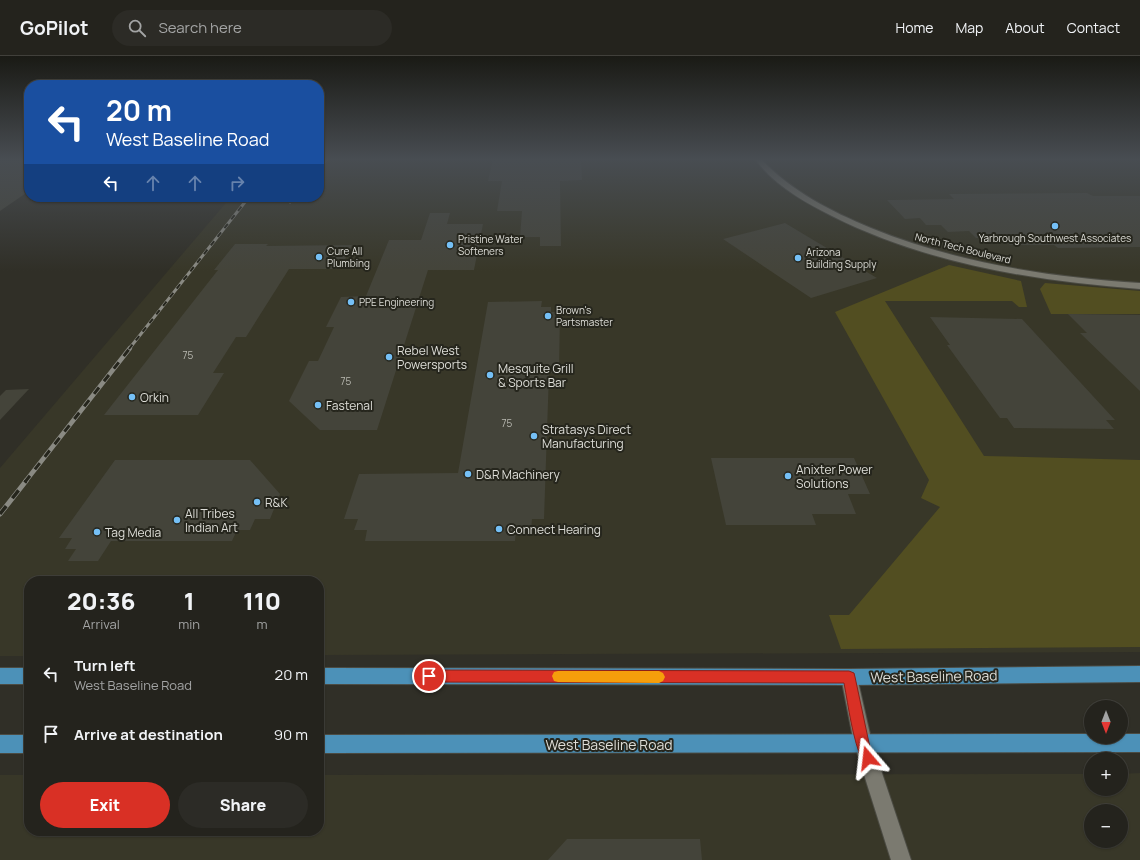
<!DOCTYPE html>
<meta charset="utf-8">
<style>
:root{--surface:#24231d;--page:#2c2b26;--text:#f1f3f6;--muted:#a3a4a4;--line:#41403b;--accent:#d93025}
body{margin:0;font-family:Manrope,sans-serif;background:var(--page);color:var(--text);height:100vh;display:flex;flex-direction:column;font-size:15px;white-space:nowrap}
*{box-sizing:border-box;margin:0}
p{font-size:13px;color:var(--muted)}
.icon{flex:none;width:22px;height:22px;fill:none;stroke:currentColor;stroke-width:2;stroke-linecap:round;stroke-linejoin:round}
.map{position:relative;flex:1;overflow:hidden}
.drawer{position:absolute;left:24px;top:520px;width:300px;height:260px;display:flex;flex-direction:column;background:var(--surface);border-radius:16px;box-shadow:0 1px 3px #0004,0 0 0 1px var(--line)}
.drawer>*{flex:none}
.hud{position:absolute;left:24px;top:24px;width:300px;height:122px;border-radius:16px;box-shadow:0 1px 3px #0004,0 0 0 1px var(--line);background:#1a4fa0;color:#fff;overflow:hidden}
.needle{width:26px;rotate:180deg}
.controls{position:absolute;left:1084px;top:644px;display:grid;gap:8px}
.controls a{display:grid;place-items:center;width:44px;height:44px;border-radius:50%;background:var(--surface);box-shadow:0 1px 3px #0004,0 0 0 1px var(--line);font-size:20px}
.pin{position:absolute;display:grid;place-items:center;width:34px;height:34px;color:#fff;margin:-17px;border:2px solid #fff;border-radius:50%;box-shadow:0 1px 4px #0007}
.me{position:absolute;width:44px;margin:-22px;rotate:343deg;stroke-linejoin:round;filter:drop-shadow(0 0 3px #0008)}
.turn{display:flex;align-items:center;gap:14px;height:84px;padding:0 16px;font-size:18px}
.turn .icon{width:52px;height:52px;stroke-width:2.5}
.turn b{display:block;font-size:28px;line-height:34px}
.lanes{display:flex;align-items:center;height:38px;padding:0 16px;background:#0003;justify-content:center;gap:20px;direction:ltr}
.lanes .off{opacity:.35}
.eta{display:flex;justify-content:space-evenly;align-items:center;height:68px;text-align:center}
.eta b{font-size:24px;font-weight:800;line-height:28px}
.primary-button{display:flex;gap:8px;margin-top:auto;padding:8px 16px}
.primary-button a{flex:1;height:46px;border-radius:24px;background:var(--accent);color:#fff;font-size:16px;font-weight:800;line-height:46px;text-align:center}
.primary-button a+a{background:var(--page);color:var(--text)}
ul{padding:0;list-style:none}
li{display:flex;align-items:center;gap:12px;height:60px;padding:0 16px}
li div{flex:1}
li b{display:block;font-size:15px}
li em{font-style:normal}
header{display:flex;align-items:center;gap:24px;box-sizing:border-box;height:56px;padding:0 20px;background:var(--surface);border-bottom:1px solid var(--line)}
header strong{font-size:19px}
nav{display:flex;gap:22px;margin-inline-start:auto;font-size:14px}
.search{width:280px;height:36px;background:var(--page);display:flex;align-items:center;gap:10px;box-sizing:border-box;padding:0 14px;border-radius:22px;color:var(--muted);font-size:15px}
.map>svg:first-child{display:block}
.built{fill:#383728;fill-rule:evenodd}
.green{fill:#524e21}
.building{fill:#44443a}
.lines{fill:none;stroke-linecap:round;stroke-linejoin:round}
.minor-casing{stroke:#4b4b43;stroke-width:2}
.major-casing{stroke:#4b4b43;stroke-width:2}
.minor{fill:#7b7a70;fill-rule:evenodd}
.major{fill:#4c91b8;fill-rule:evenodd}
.rail-far2-casing{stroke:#8a8a83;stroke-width:3}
.rail-far1-casing{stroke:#8a8a83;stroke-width:4.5}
.rail-casing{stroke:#8a8a83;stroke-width:5}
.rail-far2{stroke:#26261d;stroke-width:2;stroke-dasharray:5.5;stroke-linecap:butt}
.rail-far1{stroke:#26261d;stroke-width:3;stroke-dasharray:8;stroke-linecap:butt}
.rail{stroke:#26261d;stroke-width:3.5;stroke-dasharray:10;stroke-linecap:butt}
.route{fill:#d93025;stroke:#8d1f18}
.slow{fill:#f59e0b}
.poi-dot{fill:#75c0f6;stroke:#26261d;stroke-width:1.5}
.labels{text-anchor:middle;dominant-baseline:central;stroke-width:4;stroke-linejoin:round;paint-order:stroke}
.far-poi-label{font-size:10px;fill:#deded8;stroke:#26261d;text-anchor:start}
.far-street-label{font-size:10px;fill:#deded8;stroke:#26261d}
.number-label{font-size:10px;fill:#b8b8b0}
.poi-label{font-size:12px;fill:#deded8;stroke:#26261d;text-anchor:start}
.near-street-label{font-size:14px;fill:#deded8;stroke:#26261d}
</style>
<header>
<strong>GoPilot</strong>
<div class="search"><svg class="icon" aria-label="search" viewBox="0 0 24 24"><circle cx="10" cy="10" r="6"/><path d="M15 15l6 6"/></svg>Search here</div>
<nav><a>Home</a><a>Map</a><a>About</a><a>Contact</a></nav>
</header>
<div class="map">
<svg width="1140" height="804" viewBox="0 0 1140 804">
<rect width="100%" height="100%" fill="#302f27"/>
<g class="built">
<polygon points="319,103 1140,103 1140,596 319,599 319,525 29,525 29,600 0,600 0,412 231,141 319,141"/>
<path d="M1140 717V804H0V719H29V775H319V719L1091 718V733H1121V718ZM1091 755H1121V785H1091Z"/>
</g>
<g class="green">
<polygon points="949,209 1021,225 1027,251 1019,251 1012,245 885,245 984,400 1140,404 1140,591 841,593 829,559 849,559 940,451 921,442 929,424 835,256"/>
<polygon points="1045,227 1140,235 1140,258 1051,258 1040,233"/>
</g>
<g class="building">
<polygon points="493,103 581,103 582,124 560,125 561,190 540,190 540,181 520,181 522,155 497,155 502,125 488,125"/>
<polygon points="0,105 29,105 29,135 0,155"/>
<polygon points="1087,137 1093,140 1140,140 1140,191 1058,192 1054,189 1010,189 1002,182 976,182 969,175 948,176 941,169 926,169 920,162 905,163 887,144 954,143 949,138"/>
<polygon points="430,157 450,157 447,168 483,168 474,214 428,214 377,374 320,374 289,345 309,305 318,305 334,271 326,271 341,241 366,240 389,184 421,184"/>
<polygon points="785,167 877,222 811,242 723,183"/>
<polygon points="235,188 268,188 266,190 352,189 340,213 289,213 246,281 236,281 213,317 224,317 198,359 104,359 218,214 214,214"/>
<polygon points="542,245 541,251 551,251 551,256 560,256 559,317 549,317 544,463 532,463 531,474 516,474 515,485 365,485 367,474 354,474 358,463 344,463 359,418 458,417 488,246"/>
<polygon points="1068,258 1140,259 1140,335 1080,277 1087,277"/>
<polygon points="930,261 1022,263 1115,364 1106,364 1114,373 1014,372 1007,362 1000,362 947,289 950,289"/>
<polygon points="29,333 0,364 0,340 6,334"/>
<polygon points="711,402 854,402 870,438 848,438 856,458 812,458 816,469 726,469"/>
<polygon points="115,404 250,404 280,438 270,463 255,463 250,474 237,474 232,485 111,485 98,505 68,505 76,493 65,493 72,482 59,482"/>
<polygon points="567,783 700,783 702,804 548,804"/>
</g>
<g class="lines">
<g class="minor-casing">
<g id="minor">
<path d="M755 103H761C791 135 830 155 871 172 957 207 1048 221 1140 227V233C1035 225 927 208 832 160 804 146 774 129 755 103Z"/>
<polygon points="849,613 855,616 857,621 872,687 911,804 891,804 854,687 841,621 843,616"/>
</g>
</g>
<g class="major-casing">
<g id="major">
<polygon points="1140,610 1140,626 849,629 319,628 319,612 849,613"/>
<rect x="0" y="612" width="29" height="16"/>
<polygon points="1091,678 1091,681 1121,681 1121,678 1140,678 1140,696 319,697 319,679"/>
<rect x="0" y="679" width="29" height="18"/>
</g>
</g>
<use href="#minor" class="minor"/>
<use href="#major" class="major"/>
<g class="rail-far2-casing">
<g id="rail-far2">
<polyline points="319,112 327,103"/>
<polyline points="290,146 295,141"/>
<polyline points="129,293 249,141"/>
</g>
</g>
<g class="rail-far1-casing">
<polyline id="rail-far1" points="25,426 130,292"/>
</g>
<g class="rail-casing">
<polyline id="rail" points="0,458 26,425"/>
</g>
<use href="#rail-far2" class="rail-far2"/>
<use href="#rail-far1" class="rail-far1"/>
<use href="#rail" class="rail"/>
</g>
<linearGradient id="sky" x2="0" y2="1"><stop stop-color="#1a1a15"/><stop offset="0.48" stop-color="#484d52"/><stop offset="1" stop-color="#484d52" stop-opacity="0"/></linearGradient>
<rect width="1140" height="215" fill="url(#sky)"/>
<path class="route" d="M429 614 849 615 854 617 855 621 869 687 874 702 872 707 868 709 863 707C852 681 849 653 844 627L429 626 425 624 423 620 425 616Z"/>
<polygon class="slow" points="558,615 659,615 663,617 665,621 663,625 659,627 558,626 554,625 552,620 554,616"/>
<g class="poi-dot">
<circle cx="1055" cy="170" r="4"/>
<circle cx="450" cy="189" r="4"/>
<circle cx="319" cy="201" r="4"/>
<circle cx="798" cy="202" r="4"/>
<circle cx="351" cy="246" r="4"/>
<circle cx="548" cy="260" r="4"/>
<circle cx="389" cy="301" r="4"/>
<circle cx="490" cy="319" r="4"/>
<circle cx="132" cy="341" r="4"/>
<circle cx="318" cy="349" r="4"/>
<circle cx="534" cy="380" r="4"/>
<circle cx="468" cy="418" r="4"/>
<circle cx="788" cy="420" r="4"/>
<circle cx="257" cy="446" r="4"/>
<circle cx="177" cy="464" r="4"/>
<circle cx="499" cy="473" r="4"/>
<circle cx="97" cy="476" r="4"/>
</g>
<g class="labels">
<g class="far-poi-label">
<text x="1055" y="182" text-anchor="middle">Yarbrough Southwest Associates</text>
<text x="458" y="183">Pristine Water<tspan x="458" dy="12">Softeners</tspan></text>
<text x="327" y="195">Cure All<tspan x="327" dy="12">Plumbing</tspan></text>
<text x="806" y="196">Arizona<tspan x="806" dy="12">Building Supply</tspan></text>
<text x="359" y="246">PPE Engineering</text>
<text x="556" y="254">Brown's<tspan x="556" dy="12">Partsmaster</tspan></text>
</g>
<g class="far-street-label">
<text transform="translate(963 192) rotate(14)">North Tech Boulevard</text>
</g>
<g class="number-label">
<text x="188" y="299">75</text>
<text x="346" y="325">75</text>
<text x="507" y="367">75</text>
</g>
<g class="poi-label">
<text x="397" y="294">Rebel West<tspan x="397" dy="14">Powersports</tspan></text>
<text x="498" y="312">Mesquite Grill<tspan x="498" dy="14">&amp; Sports Bar</tspan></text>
<text x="140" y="341">Orkin</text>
<text x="326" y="349">Fastenal</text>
<text x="542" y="373">Stratasys Direct<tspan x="542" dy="14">Manufacturing</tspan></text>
<text x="796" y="413">Anixter Power<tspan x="796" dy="14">Solutions</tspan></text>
<text x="476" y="418">D&amp;R Machinery</text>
<text x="265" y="446">R&amp;K</text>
<text x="185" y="457">All Tribes<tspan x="185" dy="14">Indian Art</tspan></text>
<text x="507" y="473">Connect Hearing</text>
<text x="105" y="476">Tag Media</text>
</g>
<g class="near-street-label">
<text transform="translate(934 620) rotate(-1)">West Baseline Road</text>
<text x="609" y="688">West Baseline Road</text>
</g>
</g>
</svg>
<div class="controls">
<a><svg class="needle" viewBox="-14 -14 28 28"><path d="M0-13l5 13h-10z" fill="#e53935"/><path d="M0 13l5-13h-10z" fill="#a3a4a4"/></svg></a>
<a>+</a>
<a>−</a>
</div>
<div class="pin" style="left:429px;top:620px;background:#d93025"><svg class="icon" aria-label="arrive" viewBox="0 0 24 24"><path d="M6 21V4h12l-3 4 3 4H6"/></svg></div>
<svg class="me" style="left:868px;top:702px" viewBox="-20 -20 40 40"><path d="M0-17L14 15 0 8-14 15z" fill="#d93025" stroke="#fff" stroke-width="4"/></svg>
<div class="hud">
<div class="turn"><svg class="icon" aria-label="left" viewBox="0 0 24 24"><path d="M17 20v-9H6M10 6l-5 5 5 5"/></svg><div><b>20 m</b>West Baseline Road</div></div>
<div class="lanes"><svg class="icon" aria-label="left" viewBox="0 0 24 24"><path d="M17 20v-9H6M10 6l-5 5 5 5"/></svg><svg class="icon off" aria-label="ahead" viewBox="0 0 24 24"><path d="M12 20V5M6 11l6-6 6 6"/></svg><svg class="icon off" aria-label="ahead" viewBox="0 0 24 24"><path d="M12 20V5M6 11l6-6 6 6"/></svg><svg class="icon off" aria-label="right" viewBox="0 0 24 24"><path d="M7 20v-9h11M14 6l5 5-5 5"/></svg></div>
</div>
<section class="drawer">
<div class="eta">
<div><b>20:36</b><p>Arrival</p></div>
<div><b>1</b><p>min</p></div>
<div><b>110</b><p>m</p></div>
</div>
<ul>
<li><svg class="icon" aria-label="left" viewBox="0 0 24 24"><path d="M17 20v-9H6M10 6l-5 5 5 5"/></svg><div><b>Turn left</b><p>West Baseline Road</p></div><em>20 m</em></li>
<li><svg class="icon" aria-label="arrive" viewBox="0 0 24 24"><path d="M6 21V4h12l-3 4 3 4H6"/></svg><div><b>Arrive at destination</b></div><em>90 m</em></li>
</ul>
<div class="primary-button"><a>Exit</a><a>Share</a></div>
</section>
</div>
